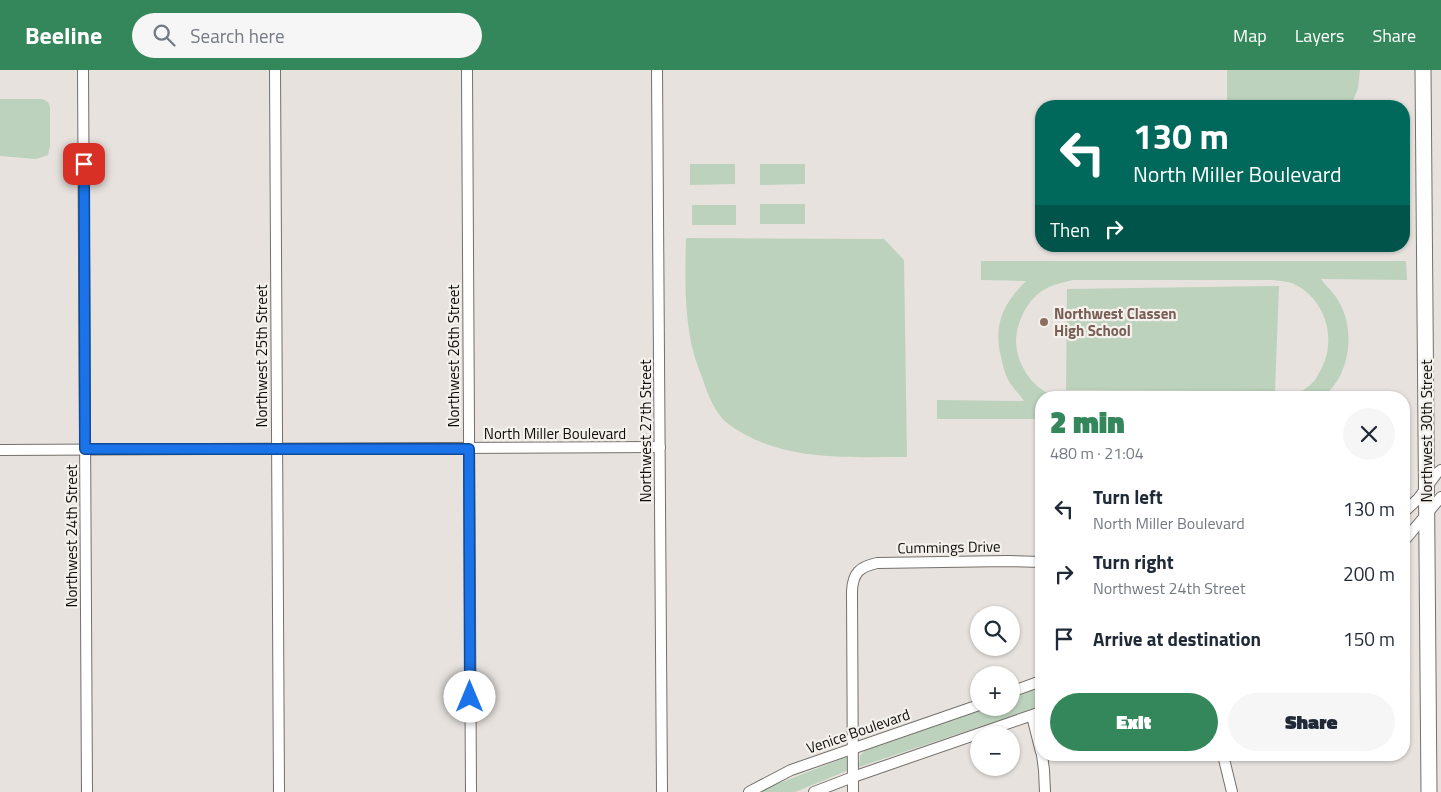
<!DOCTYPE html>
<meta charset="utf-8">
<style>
:root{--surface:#fff;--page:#f6f6f7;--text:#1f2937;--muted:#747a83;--accent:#34875a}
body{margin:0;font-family:"Titillium Web",sans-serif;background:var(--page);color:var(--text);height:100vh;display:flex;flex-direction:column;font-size:19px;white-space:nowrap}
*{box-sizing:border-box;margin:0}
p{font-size:16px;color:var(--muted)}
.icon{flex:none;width:28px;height:28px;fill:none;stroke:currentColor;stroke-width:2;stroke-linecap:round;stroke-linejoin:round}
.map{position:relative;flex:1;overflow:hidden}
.details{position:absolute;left:1035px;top:321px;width:375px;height:370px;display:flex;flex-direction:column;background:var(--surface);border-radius:20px;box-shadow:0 1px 4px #0004}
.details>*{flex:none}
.guide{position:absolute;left:1035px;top:30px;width:375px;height:152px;border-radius:20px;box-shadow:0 1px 4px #0004;background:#00695c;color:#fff;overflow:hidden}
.fabs{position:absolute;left:970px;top:536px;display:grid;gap:10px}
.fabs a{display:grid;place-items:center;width:50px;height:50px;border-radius:50%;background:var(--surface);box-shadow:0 1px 4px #0004;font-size:25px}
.pin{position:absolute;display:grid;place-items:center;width:42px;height:42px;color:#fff;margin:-21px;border-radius:10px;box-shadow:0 2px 8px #0006}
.me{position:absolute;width:55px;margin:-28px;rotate:0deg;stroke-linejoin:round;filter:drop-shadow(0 0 4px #0008)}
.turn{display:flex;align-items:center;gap:18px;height:105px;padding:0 15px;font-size:22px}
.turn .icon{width:65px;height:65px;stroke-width:2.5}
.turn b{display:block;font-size:35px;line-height:42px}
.then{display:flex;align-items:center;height:48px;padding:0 15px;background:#0003;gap:10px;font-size:19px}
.round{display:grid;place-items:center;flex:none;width:52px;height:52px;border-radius:26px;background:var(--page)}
.head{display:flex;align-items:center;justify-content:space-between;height:85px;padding:0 15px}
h1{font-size:30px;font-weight:800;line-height:38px;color:var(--accent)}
.primary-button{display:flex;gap:10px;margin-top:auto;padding:10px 15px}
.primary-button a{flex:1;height:58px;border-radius:30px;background:var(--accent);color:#fff;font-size:20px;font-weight:800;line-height:58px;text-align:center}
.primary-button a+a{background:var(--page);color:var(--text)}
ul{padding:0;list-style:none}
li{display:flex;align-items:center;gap:15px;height:65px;padding:0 15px}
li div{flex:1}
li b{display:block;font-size:19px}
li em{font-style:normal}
header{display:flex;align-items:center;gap:30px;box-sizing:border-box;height:70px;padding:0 25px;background:var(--accent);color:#fff}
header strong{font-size:24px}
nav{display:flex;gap:28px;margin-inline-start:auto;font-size:18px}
.search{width:350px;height:45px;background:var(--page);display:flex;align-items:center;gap:12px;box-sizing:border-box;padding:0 18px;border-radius:28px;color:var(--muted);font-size:19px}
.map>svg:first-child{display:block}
.green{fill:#bcd2bc}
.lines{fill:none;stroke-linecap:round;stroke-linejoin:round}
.street-casing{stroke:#74706c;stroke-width:12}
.secondary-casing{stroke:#74706c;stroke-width:17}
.street{stroke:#fff;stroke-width:10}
.secondary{stroke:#fff;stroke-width:15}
.route-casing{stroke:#114b97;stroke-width:12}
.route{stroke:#1a73e8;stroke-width:9}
.education-dot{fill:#8d6e63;stroke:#f4f0eb;stroke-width:2}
.labels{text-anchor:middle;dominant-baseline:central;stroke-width:4.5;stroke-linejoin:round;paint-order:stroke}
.education-label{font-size:15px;font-weight:bold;fill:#785e54;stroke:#f4f0eb;text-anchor:start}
.street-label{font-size:15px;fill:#0e0d0b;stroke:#f4f0eb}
</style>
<header>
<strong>Beeline</strong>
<div class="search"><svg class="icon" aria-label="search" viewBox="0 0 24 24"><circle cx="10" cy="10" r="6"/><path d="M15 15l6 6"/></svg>Search here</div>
<nav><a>Map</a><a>Layers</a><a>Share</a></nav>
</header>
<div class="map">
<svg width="1441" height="722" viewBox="0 0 1441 722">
<rect width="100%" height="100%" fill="#e7e2de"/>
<g class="green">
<polygon points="1227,0 1360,0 1358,18 1351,36 1227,36"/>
<polygon points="0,29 42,29 48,32 50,37 50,76 48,85 36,89 0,86"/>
<polygon points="690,94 735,94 735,114 690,115"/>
<polygon points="760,94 805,94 805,114 760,115"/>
<rect x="760" y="134" width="45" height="20"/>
<rect x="692" y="135" width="44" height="20"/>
<path d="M686 168 884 169 904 190 907 387C847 387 778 392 727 353 715 343 708 325 703 310 700 302 697 294 694 285 684 247 685 207 686 168Z"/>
<path d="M981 191H1406L1407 210 1321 209C1325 215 1332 221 1336 227 1352 250 1352 282 1340 306 1336 314 1329 321 1323 328L1291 327C1298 323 1307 319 1313 312 1316 310 1317 306 1319 303 1338 272 1327 230 1294 214 1288 211 1279 211 1272 210H1073C1061 213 1048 215 1038 224 1025 235 1016 255 1016 272 1017 296 1034 321 1058 327L1041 328V349H937V330L1024 331C1020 325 1014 319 1010 313 1005 305 1003 296 1001 287 993 255 1003 234 1026 211L981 210Z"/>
<polygon points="1279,216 1275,321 1066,320 1067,219"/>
<polygon points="1041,615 1041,636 859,697 860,686 866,679 980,638 1011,638 1011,626"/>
<polygon points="849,686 849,700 795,722 762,722 772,716"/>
</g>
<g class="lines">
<g class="street-casing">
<g id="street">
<polyline points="83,0 87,722"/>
<polyline points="275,0 279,722"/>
<polyline points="467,0 471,722"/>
<polyline points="657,0 662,722"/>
<polyline points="0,380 660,377"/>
<polyline points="1404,442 1418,429 1437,403 1441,400"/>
<polyline points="1404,471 1441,427"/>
<polyline points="1011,622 1041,611"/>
<polyline points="1032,646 1041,682"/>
<polyline points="1042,685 1044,700 1045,722"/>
<polyline points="1223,685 1232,722"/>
<polyline points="749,722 791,700 979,635"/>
<polyline points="814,722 853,707 1041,642"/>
<path d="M853 722 852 521C853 503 859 497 877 493L1008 491 1041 492"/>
</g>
</g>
<g class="secondary-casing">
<polyline id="secondary" points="1423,0 1429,722"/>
</g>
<use href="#street" class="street"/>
<use href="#secondary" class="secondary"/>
</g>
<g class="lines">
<g class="route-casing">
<polyline id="route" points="84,94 85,379 469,379 470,627"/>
</g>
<use href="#route" class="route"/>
</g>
<circle class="education-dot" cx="1044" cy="252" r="5"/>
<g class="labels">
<g class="education-label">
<text x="1054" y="243">Northwest Classen<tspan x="1054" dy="17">High School</tspan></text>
</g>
<g class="street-label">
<text transform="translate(261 286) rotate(-90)">Northwest 25th Street</text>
<text transform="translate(453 286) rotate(-90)">Northwest 26th Street</text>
<text transform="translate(645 361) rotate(-90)">Northwest 27th Street</text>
<text transform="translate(1426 361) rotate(-90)">Northwest 30th Street</text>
<text x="555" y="363">North Miller Boulevard</text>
<text transform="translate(71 466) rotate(-90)">Northwest 24th Street</text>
<text transform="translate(949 477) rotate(-1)">Cummings Drive</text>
<text transform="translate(858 661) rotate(-19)">Venice Boulevard</text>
</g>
</g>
</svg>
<div class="fabs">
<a><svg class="icon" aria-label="search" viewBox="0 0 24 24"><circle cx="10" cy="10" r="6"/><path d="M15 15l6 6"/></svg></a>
<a>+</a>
<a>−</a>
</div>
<div class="pin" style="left:84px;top:94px;background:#d93025"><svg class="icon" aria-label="arrive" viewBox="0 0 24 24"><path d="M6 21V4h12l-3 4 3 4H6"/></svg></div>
<svg class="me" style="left:470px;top:627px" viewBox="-20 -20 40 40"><circle r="19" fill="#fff"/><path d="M0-13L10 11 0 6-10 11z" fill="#1a73e8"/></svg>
<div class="guide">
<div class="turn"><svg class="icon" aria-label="left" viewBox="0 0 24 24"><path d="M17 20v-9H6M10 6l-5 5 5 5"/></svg><div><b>130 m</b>North Miller Boulevard</div></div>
<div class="then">Then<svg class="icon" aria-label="right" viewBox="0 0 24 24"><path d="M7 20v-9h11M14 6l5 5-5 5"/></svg></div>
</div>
<section class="details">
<div class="head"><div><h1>2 min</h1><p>480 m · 21:04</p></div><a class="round"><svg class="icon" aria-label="close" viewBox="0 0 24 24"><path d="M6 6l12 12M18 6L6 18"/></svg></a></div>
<ul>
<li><svg class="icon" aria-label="left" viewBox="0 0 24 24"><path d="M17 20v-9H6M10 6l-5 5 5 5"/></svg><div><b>Turn left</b><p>North Miller Boulevard</p></div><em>130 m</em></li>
<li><svg class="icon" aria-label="right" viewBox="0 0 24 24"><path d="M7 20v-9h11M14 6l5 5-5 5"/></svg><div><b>Turn right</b><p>Northwest 24th Street</p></div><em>200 m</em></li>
<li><svg class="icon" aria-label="arrive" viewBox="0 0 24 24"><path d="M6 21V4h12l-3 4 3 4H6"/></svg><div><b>Arrive at destination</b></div><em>150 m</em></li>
</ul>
<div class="primary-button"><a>Exit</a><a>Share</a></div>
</section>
</div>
